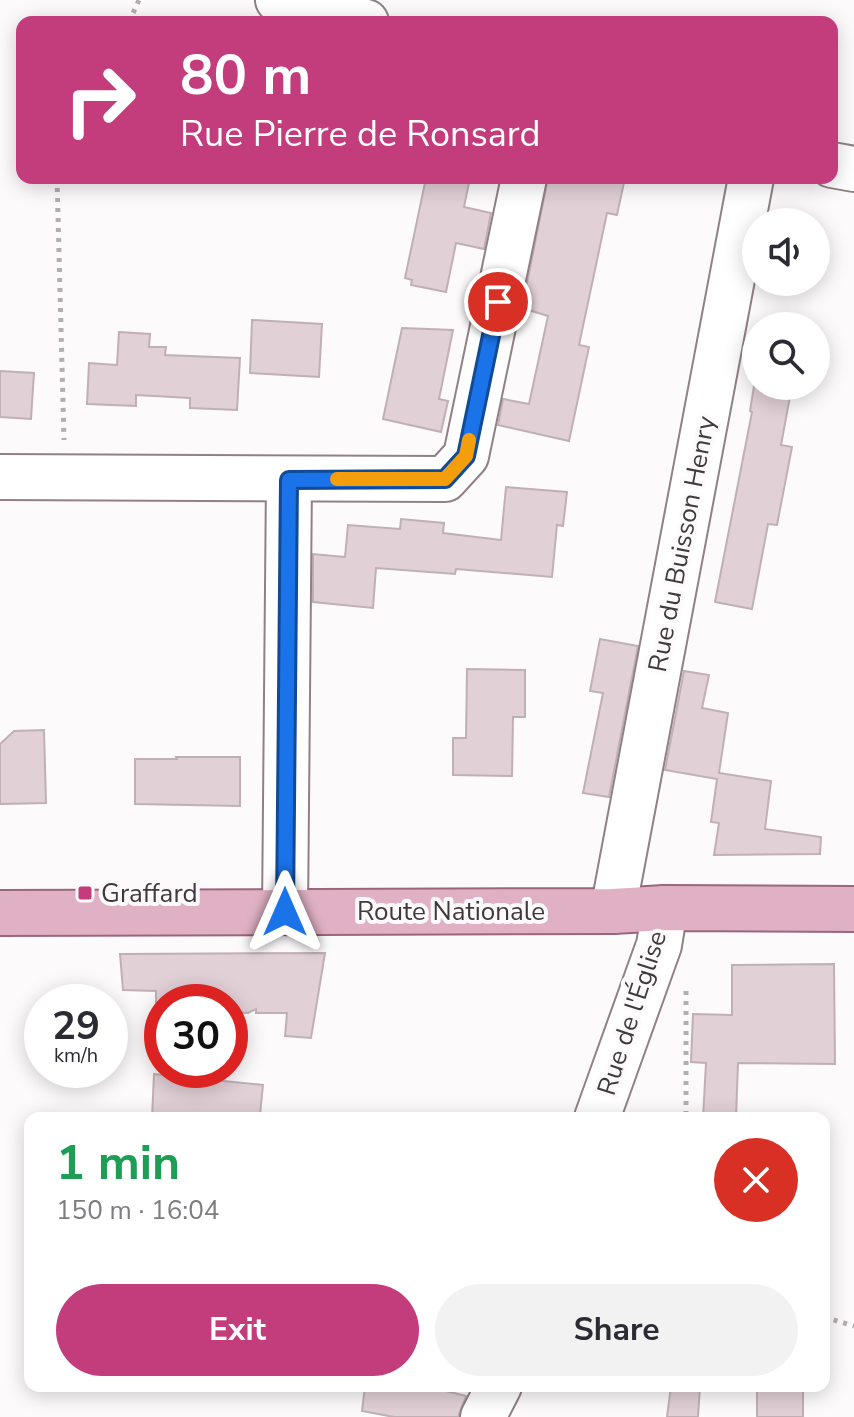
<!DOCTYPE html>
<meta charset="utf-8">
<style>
:root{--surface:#fff;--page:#f2f2f3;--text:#2b2b33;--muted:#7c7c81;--accent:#c33d7d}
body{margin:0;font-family:"Nunito Sans",sans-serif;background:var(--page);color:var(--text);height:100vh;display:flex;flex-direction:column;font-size:30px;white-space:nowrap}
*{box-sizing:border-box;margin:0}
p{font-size:26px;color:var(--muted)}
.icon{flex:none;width:44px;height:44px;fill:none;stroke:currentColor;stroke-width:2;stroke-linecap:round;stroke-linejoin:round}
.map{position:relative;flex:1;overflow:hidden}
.sheet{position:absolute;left:24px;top:1112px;width:806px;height:280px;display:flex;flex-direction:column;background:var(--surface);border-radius:16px;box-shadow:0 4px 20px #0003}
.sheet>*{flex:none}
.guide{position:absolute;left:16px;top:16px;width:822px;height:168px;border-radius:16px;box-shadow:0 4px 20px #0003;background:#c33d7d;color:#fff;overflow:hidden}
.buttons{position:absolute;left:742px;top:208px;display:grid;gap:16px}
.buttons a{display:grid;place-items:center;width:88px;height:88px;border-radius:50%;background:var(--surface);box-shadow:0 4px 20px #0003;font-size:40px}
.speed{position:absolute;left:24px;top:984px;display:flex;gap:16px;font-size:40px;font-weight:700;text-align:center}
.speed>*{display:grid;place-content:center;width:104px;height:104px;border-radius:50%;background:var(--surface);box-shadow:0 4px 20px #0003;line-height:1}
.speed small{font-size:20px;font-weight:400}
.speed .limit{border:12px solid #d22;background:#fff;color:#111}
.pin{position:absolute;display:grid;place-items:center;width:68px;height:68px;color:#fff;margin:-34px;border:4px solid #fff;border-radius:50%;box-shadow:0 2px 8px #0007}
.me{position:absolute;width:88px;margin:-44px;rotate:0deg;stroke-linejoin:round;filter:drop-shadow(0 0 6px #0008)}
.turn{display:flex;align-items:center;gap:28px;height:168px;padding:0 32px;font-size:36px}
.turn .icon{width:104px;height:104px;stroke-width:2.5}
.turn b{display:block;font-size:56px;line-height:68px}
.round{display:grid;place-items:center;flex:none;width:84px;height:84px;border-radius:42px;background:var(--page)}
.head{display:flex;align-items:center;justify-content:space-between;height:136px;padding:0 32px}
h1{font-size:48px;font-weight:700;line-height:60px;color:#1e9e55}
.cta{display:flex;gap:16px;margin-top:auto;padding:16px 32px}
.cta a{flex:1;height:92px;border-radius:48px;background:var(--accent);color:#fff;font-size:32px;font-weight:700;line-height:92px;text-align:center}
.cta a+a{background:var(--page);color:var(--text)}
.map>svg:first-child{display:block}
.building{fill:#e1d0d6;stroke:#c0b0b5;stroke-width:2}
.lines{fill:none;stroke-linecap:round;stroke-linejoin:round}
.minor-casing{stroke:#908186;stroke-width:48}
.major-casing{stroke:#9b667b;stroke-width:48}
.path{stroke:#b3afb0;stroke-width:5;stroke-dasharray:4 6;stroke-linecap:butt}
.minor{stroke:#fff;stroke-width:44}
.major{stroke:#e0b1c4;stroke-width:44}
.route-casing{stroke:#114b97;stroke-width:20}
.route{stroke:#1a73e8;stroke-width:14}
.slow{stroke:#f59e0b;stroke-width:14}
.poi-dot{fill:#c33d7d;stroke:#fdfafb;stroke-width:3}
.labels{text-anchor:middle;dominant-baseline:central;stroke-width:8;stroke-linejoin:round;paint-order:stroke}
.street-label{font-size:26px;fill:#413a3d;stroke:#fdfafb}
.poi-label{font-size:26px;fill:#413a3d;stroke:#fdfafb;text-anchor:start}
</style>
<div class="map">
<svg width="854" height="1417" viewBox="0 0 854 1417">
<rect width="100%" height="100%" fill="#fdfafb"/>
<g class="building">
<polygon points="426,178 470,178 464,207 491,213 484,249 456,243 446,292 411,285 412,280 405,278"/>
<polygon points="548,178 625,178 617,215 607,213 579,345 589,347 569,441 498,425 503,399 529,404 548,316 522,308"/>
<polygon points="252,320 322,324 319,377 250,373"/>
<polygon points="402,328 453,330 439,399 448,401 441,432 383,419"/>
<polygon points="119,332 150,334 149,347 166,347 165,355 240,358 237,410 190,408 190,398 136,395 136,406 87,404 89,363 117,365"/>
<polygon points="0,371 34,373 31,419 0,417"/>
<polygon points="754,386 792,386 781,445 792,447 777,525 768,524 752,609 715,602 752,412 750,411"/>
<polygon points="506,487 567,492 563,526 557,525 552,577 456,569 455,574 376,568 373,608 313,602 313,554 345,557 348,525 400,529 401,519 444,523 443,533 501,540"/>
<polygon points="600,639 638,646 609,797 583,793 603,693 590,691"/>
<polygon points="467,669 525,670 525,717 513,717 512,776 453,775 453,738 466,738"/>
<polygon points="684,671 709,675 702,708 728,713 719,773 771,781 765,829 821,837 820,854 714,855 719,823 711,822 717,779 665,770"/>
<polygon points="44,730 46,803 0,804 0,744 14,731"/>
<polygon points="176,757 240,757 240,806 135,804 135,759 177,759"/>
<polygon points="325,953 311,1038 285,1036 287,1013 256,1013 256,1009 248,1013 230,1012 230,1002 156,1002 156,991 123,990 120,954"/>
<polygon points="834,964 835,1064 738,1063 736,1118 703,1118 706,1063 691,1062 693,1014 732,1015 732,965"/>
<polygon points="154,1074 263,1085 260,1115 248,1114 248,1118 152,1118"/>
<polygon points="365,1386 426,1386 466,1396 458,1417 394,1417 362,1411"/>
<polygon points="671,1386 700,1386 698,1417 667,1417"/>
<rect x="757" y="1386" width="46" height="31"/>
</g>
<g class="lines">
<g class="minor-casing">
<g id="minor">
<polyline points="278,0 366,22"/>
<polyline points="832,165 854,169"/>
<polyline points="0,477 445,479 466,456 524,178"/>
<polyline points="613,911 751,178"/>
<polyline points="285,912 289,480"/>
<polyline points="597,1118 659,945 665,908"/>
<polyline points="483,1417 499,1386"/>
</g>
</g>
<g class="major-casing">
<polyline id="major" points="0,913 613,911 665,908 854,909"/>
</g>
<g class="path">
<polyline points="129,22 139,0"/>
<polyline points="57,178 64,440"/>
<polyline points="686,991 686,1118"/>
<polyline points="824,1317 854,1326"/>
</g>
<use href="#minor" class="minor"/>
<use href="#major" class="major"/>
</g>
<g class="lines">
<g class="route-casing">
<polyline id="route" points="285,912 289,480 445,479 466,456 498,302"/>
</g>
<use href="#route" class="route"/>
<polyline class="slow" points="337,479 445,479 466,456 469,440"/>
</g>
<rect class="poi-dot" x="77" y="885" width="16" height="16" rx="4"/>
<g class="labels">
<g class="street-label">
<text transform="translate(682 544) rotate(-79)">Rue du Buisson Henry</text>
<text x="451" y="911">Route Nationale</text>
<text transform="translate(632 1013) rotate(-72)">Rue de l'Église</text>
</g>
<g class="poi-label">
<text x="101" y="893">Graffard</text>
</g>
</g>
</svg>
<div class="buttons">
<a><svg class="icon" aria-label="sound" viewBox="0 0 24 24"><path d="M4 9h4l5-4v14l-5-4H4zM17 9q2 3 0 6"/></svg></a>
<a><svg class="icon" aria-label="search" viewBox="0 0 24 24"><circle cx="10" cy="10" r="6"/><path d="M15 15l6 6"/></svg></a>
</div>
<div class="speed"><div>29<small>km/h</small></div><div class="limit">30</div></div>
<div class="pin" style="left:498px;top:302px;background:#d93025"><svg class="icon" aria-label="arrive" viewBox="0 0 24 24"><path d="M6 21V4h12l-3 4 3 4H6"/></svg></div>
<svg class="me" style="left:285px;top:912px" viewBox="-20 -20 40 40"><path d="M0-17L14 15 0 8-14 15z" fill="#1a73e8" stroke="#fff" stroke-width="4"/></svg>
<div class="guide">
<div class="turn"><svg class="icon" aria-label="right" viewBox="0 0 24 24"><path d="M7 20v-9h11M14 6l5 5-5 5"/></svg><div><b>80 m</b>Rue Pierre de Ronsard</div></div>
</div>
<section class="sheet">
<div class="head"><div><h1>1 min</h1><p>150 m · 16:04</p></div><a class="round" style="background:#d93025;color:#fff"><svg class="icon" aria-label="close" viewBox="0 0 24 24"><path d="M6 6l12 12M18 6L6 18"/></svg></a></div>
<div class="cta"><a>Exit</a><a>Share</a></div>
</section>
</div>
